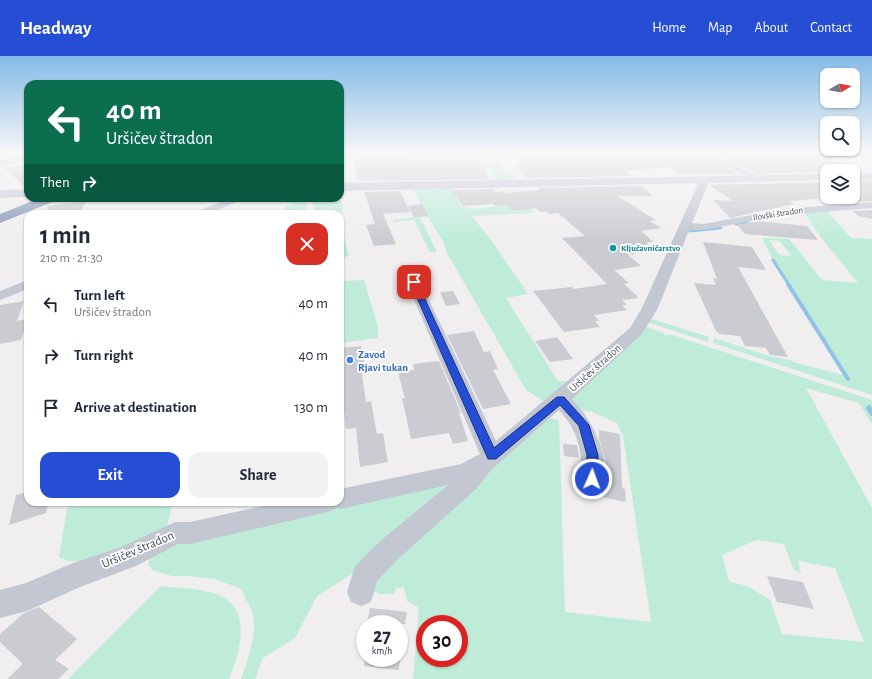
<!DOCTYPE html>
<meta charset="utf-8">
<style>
:root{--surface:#fff;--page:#f2f2f3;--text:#1f2937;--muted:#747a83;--accent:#254ed4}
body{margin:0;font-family:"Alegreya Sans",sans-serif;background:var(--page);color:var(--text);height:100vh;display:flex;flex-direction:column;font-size:15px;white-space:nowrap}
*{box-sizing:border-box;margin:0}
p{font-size:13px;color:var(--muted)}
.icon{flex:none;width:22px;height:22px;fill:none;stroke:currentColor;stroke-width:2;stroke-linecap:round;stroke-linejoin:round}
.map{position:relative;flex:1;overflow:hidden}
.sheet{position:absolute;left:24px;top:154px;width:320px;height:296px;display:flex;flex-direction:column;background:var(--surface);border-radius:12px;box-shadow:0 1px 3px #0004}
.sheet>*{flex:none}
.guide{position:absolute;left:24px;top:24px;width:320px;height:122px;border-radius:12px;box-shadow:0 1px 3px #0004;background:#0b6e4f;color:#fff;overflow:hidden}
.needle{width:26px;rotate:80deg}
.buttons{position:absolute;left:820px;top:12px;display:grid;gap:8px}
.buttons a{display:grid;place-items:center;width:40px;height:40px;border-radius:8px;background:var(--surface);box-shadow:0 1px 3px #0004;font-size:20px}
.speed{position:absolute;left:356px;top:559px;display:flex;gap:8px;font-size:20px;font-weight:700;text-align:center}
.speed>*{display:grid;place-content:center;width:52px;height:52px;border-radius:50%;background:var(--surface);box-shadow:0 1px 3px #0004;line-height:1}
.speed small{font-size:10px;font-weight:400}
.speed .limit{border:6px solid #d22;background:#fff;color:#111}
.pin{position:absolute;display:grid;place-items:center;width:34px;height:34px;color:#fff;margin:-17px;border-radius:8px;box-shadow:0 2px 6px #0006}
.me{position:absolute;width:44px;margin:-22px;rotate:2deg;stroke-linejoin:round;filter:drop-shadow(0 0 3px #0008)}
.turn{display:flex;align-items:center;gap:14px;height:84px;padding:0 16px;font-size:18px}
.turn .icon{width:52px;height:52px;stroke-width:2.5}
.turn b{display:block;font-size:28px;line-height:34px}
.then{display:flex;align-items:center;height:38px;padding:0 16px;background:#0003;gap:8px;font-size:15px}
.round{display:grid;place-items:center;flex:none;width:42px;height:42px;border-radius:12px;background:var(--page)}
.summary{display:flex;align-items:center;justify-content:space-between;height:68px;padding:0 16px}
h1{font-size:24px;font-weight:600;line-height:30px}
.primary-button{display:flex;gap:8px;margin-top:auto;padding:8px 16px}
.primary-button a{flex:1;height:46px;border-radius:12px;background:var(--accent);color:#fff;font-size:16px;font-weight:600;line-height:46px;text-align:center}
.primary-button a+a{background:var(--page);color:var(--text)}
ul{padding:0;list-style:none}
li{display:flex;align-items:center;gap:12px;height:52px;padding:0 16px}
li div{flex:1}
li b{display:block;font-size:15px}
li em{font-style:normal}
header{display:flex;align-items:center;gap:24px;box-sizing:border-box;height:56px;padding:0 20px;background:var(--accent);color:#fff}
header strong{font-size:19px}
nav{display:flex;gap:22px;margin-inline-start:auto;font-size:14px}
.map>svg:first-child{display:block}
.green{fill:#bfecd9;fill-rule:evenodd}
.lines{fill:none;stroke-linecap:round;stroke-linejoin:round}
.stream-far3{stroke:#8fc2e6;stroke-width:2.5}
.stream-far2{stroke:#8fc2e6;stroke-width:3}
.stream-far1{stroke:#8fc2e6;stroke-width:4}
.stream{stroke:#8fc2e6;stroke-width:5.5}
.building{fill:#cbccd2}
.street{fill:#c2c7d2;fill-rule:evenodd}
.secondary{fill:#c2c7d6;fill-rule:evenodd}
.highway{fill:#8997ba;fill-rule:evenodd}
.route{fill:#254ed4;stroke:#18338a}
.culture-dot{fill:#0f9aa8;stroke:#fff;stroke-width:1.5}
.shop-dot{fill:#3f7fe0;stroke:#fff;stroke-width:1.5}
.labels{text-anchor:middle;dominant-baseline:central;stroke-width:3.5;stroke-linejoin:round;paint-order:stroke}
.far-street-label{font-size:9px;fill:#474d5a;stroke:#fff}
.far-culture-label{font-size:9px;font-weight:bold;fill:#0d838f;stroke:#fff;text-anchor:start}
.shop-label{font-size:11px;font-weight:bold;fill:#366cbe;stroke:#fff;text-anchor:start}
.street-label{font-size:11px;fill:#474d5a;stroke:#fff}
.near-street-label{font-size:13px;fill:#474d5a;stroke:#fff}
</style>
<header>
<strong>Headway</strong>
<nav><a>Home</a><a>Map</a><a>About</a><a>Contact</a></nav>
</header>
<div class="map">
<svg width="872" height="623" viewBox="0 0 872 623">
<rect width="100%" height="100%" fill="#f0eeee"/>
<g class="green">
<polygon points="340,97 422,97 429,106 412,107 407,99 386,103 383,97"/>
<polygon points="471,97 487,97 517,123 498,124"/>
<polygon points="453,132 455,140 462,151 478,153 505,149 512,154 531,152 534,157 472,160 494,188 528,238 506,242 558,325 564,325 569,329 545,346 526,334 446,195 444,187 428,161 420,161 437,196 430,196 414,164 393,166 393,164 427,159 413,133"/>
<polygon points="340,140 343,153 340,163 340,158 315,158 313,142 307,143 305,158 285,158 286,150 294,149 294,147 287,147 288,142 327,142 323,142 324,146 331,145 331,142 340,142"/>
<path d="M803 155H827L851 182 872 183V339L713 287 714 282 772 301 792 304 793 306 847 320 775 208 762 182 789 183 822 224 858 227 823 184ZM769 184 780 185 791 200 779 199Z"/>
<polygon points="340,167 349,200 340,202"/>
<polygon points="340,222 345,225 364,224 378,271 378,282 340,287"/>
<polygon points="649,262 709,281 708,286 647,266"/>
<path d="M644 270 664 277 663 278 668 280 669 278 872 344V368L859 347 806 332 872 452V623H413L419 552 407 545 404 531 396 532 394 538H380L372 534 385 507 549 362 559 364 565 556 651 566 623 380 617 367 590 355 578 354 570 343ZM756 484 784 488 794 514 801 517 798 505 835 512 864 586 782 578 770 544 749 531 729 525 722 499ZM425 568H459V602H425Z"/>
<path d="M462 421 358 514 317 540 295 582 263 602 255 623H241C248 603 258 578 252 556 249 548 244 540 241 533L215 523 187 520H172L152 514 148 508 151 499 162 490Z"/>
<polygon points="68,446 173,446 167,469 154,483 86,505 68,505 59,501"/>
<path d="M161 530C179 532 199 532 216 538 253 550 241 596 229 623H68Z"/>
</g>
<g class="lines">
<g class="stream-far3">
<polyline points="472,97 474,98"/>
<polyline points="553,97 556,99"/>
</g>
<g class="stream-far2">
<polyline points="736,168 747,166"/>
<polyline points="690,175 721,172"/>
<polyline points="773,204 789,229"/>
</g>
<polyline class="stream-far1" points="788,228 848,323"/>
<polyline class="stream" points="869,352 872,357"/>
</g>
<g class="building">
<polygon points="510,97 548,97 556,101 598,99 595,97 696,97 739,118 680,118 670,111 625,115 632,120 527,122 518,113 520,113 516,108 523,107"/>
<polygon points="710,97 812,97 842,108 834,108 851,115 757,118"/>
<polygon points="382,99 406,99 410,107 473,102 486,114 489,123 360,125 359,121 357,121 353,104"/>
<polygon points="28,107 28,132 26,132 4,112"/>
<polygon points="872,124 872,145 845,147 841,141 789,145 794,148 730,162 713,144 733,145 709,129 827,126 827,141 853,141 853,125"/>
<polygon points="642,130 653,140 617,140 656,164 649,165 662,172 641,175 653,186 646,186 649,188 626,191 635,198 628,199 641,210 614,214 629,227 624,228 639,242 622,244 627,249 622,249 627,254 594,259 599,265 595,265 600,271 564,276 533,235 572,231 574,233 607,228 562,182 585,180 558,157 550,158 546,155 540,156 536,152 512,155 507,149 495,150 493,148 463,150 451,134 493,133 494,136 504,135 505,137 539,134 537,132"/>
<polygon points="400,135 410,156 383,158 396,188 374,190 366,169 375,168 364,136"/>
<polygon points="85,146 80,158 48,158 47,150"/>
<polygon points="422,148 429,160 414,161 408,150"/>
<polygon points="872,154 872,163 858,160 853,155"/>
<polygon points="758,165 807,170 818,184 745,178 737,169"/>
<polygon points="703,186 752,191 766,214 738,211 788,301 770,299 766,292 745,290 740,280 720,278 716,275 694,227 716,229 713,222 717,223"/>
<polygon points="453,235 460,248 446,250 440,236"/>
<polygon points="24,245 17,265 28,263 21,284 0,288 0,249"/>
<polygon points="474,275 484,296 490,295 498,313 493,314 511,348 483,353 447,279"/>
<polygon points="557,281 573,303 550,306 535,285"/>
<polygon points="361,290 365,311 361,312 366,346 371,345 377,378 383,377 388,406 360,411 356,372 346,373 343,345 340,345 340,320 342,320 340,292"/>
<polygon points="439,305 461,357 459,357 468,385 453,388 449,377 411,383 402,342 405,342 398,316 414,314 413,308"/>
<polygon points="599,374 620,378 622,432 625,433 626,446 602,441 606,408 599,382"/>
<polygon points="563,388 577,389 579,402 564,400"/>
<polygon points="28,436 28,446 48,446 46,457 9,469 16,439"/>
<polygon points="767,520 803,526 814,553 777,546"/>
<polygon points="39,551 77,583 55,604 69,613 58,623 7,623 23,608 0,586 0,578 24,557"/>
<polygon points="370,552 407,556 405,568 367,568"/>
<polygon points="365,602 400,602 399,614 364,610"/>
</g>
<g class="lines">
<g class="street">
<polygon points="697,97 707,97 765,123 760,126 757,125"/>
<polygon points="27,100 28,105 0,110 0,104"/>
<path d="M699 121 708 128 692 167 703 168 784 153 872 146V152L784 159 703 174H689L658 252 642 278 572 343C591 362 614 403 600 430L592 432 584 430C580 421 581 414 581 405 580 385 573 369 559 354L491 414 476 433 397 504 377 525 371 546 361 550 351 546 347 536 355 510 379 486 448 429 340 453 337 452 328 456 190 488H178L136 510 80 531 27 555 0 562V534L26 527 73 507 121 491 175 466H190L281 446H340V433L461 408 480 398 407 227 409 224H419L421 227 496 385 630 272 642 252 698 128 694 124Z"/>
<polygon points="230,142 244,142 210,158 194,158 196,156"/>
<polygon points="28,224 28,233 0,244 0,235"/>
</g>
<g class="secondary">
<polygon points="872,117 872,123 853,124 853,118"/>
<polygon points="827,118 827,124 340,135 340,127"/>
<polygon points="28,133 28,141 0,142 0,134"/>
</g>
<polygon class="highway" points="40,142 57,142 55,145 0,167 0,158"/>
</g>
<linearGradient id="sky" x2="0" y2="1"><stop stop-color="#84bae7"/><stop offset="0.53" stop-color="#f8f7f7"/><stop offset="1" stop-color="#f8f7f7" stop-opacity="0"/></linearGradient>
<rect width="872" height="184" fill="url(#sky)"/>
<polygon class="route" points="414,224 417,226 494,392 557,341 564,341 589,369 598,399 598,423 596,427 588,427 586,423 587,399 579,370 560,349 496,403 488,403 410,226"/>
<circle class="culture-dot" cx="613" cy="192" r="4"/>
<circle class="shop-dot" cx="350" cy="304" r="4"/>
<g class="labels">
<g class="far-street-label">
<text transform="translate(778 158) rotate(-9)">Ilovški štradon</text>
</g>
<g class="far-culture-label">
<text x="621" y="192">Ključavničarstvo</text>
</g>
<g class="shop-label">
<text x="358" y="298">Zavod<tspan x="358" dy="13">Rjavi tukan</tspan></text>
</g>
<g class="street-label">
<text transform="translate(595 312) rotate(-42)">Uršičev štradon</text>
</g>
<g class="near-street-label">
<text transform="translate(138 494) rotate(-23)">Uršičev štradon</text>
</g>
</g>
</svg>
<div class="buttons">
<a><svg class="needle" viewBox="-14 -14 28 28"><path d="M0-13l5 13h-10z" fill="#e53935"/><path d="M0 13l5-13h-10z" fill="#747a83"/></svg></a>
<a><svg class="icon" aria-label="search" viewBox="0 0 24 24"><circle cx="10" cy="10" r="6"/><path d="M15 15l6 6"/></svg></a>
<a><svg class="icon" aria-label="layers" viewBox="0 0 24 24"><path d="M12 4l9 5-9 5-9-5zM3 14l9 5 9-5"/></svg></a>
</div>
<div class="speed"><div>27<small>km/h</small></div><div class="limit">30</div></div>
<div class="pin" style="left:414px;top:226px;background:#d93025"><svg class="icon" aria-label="arrive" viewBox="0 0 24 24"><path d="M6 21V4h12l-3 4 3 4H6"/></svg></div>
<svg class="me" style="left:592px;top:423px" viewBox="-20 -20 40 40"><circle r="17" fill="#254ed4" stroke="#fff" stroke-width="3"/><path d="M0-11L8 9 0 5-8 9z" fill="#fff"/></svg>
<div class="guide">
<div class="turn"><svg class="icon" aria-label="left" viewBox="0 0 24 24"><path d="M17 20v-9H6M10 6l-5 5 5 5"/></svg><div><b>40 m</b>Uršičev štradon</div></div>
<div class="then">Then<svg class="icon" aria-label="right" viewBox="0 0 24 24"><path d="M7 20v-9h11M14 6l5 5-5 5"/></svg></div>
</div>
<section class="sheet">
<div class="summary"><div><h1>1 min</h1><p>210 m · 21:30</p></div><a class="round" style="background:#d93025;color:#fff"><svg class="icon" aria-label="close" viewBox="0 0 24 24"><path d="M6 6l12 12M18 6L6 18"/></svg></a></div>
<ul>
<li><svg class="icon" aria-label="left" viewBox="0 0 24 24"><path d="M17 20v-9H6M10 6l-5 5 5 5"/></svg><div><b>Turn left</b><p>Uršičev štradon</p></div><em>40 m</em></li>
<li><svg class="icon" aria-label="right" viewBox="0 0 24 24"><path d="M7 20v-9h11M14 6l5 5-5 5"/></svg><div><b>Turn right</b></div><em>40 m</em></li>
<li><svg class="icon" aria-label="arrive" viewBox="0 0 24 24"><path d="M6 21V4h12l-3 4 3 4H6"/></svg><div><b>Arrive at destination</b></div><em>130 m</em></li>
</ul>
<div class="primary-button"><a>Exit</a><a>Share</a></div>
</section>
</div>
